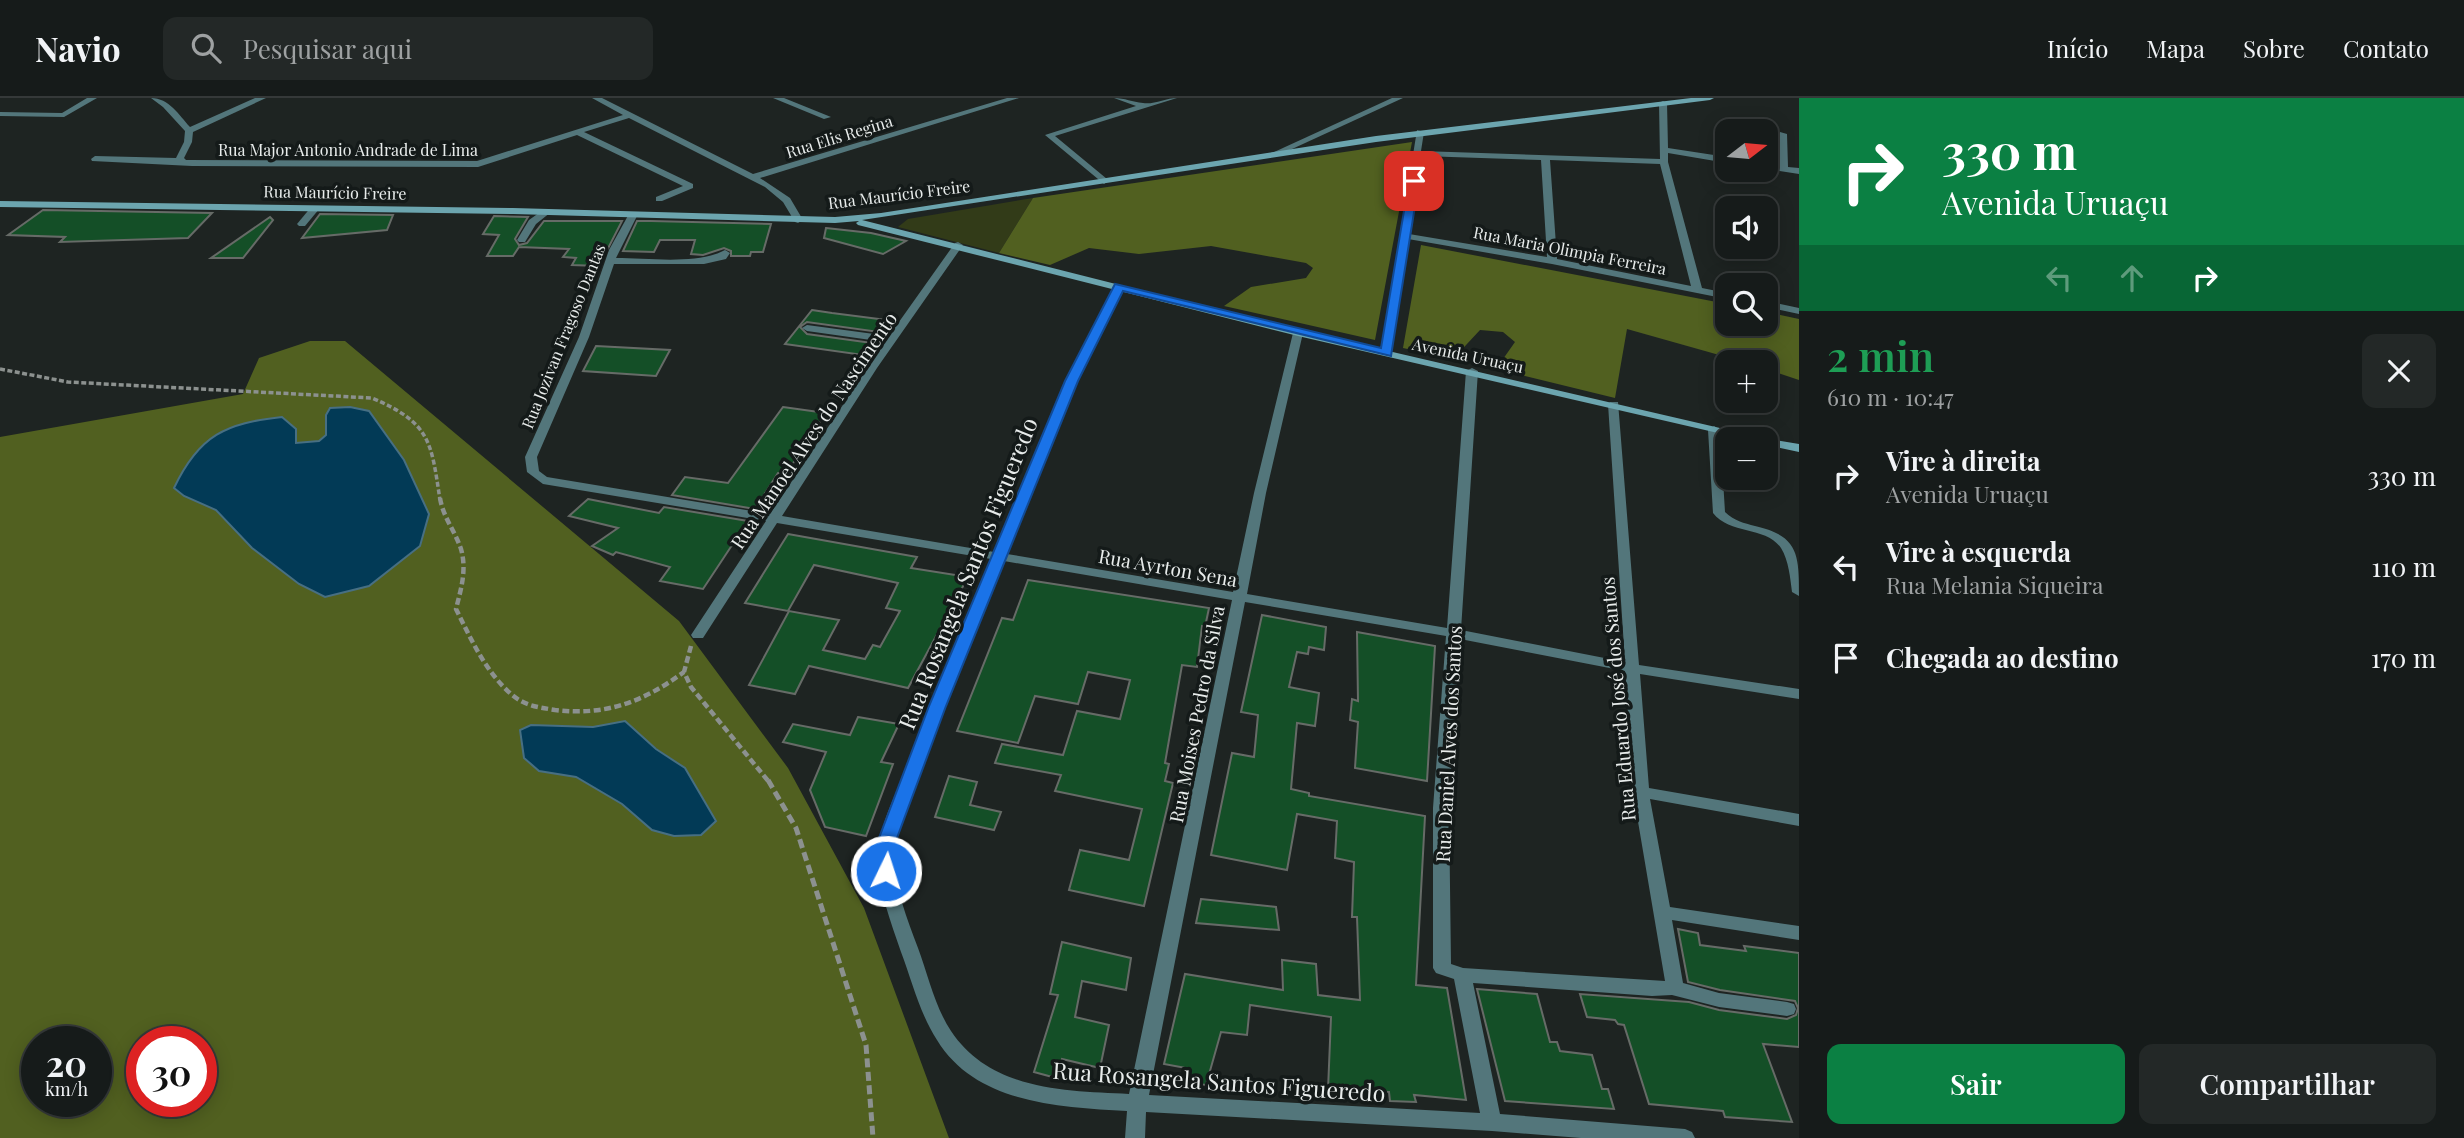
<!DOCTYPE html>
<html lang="pt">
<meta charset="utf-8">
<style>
:root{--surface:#161b1a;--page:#232827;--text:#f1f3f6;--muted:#9ea1a2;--line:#353939;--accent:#0b8043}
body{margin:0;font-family:"Playfair Display",serif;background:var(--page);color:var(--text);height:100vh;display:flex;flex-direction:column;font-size:26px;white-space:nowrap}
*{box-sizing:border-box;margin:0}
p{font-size:23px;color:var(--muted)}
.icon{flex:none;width:38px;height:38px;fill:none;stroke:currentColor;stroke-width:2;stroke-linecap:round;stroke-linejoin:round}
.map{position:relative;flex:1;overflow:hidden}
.side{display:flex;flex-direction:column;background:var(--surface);width:665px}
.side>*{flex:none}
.hud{background:#0b8043;color:#fff;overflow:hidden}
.needle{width:46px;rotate:74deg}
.buttons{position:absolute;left:1715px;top:21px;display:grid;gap:14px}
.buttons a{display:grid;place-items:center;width:63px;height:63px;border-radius:14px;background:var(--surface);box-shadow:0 4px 18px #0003,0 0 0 2px var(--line);font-size:35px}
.speed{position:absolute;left:21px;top:928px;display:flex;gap:14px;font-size:35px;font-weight:700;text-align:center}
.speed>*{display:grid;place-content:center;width:91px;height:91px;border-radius:50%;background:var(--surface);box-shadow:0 4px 18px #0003,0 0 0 2px var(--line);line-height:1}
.speed small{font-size:18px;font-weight:400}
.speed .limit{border:10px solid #d22;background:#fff;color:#111}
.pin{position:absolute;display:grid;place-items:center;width:60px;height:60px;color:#fff;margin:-30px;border-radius:14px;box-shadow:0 4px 10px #0006}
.me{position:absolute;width:77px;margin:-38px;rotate:4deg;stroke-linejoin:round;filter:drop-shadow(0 0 5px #0008)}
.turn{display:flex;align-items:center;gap:24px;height:147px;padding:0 28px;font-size:32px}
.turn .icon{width:91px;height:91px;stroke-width:2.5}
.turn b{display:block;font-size:49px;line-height:60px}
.lanes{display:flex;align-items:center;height:66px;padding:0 28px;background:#0003;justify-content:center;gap:35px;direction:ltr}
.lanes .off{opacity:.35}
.round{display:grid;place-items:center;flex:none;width:74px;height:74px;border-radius:14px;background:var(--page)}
.summary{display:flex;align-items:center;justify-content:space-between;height:119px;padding:0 28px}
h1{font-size:42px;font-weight:600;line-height:52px;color:#1e9e55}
.primary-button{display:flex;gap:14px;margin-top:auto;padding:14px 28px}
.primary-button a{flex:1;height:80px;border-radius:14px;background:var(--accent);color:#fff;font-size:28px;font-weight:600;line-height:80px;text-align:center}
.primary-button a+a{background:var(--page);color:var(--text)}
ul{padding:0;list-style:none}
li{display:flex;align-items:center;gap:21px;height:91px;padding:0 28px}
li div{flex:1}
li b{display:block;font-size:26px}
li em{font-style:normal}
header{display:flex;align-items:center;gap:42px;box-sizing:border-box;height:98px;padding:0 35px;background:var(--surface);border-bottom:2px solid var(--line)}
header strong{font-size:33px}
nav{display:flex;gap:38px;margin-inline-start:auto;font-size:24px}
.search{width:490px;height:63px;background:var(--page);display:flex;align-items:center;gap:18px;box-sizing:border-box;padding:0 24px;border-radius:14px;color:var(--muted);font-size:26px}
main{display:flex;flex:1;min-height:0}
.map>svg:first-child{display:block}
.green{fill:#323b18}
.forest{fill:#516020;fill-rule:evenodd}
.water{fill:#023a56;stroke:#476f83;stroke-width:2}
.building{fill:#144f27;stroke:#666b67;stroke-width:2}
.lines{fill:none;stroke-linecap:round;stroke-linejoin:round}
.path-far2{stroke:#8c918f;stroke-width:3.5;stroke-dasharray:5 2.5;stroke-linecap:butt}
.path-far1{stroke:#8c918f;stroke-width:4.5;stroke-dasharray:7 3.5;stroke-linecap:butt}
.path{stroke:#8c918f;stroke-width:5;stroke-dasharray:9 4.5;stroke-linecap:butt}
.street{fill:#53767b;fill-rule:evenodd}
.secondary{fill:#6ca5af;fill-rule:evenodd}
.route{fill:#1a73e8;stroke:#114b97;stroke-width:2}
.labels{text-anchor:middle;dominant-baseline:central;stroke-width:7;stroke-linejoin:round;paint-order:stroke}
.far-street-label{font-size:16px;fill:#e8eceb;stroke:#141a19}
.street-label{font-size:19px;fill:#e8eceb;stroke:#141a19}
.near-street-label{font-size:23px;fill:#e8eceb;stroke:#141a19}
</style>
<header>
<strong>Navio</strong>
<div class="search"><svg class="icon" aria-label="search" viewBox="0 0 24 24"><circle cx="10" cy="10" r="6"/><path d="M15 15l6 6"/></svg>Pesquisar aqui</div>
<nav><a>Início</a><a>Mapa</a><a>Sobre</a><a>Contato</a></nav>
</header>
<main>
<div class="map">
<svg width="1799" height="1040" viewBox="0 0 1799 1040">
<rect width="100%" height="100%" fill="#1e2422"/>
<polygon class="green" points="1033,100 999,155 898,129 908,121"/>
<g class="forest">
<polygon points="1412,44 1375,242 1224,208 1251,189 1306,180 1313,170 1306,165 1211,148 1139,156 1089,150 1050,167 999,155 1033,100"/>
<polygon points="1421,147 1727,206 1727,226 1766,226 1766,214 1799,221 1799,282 1766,271 1766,264 1744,264 1627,231 1615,300 1496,271 1515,244 1503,234 1480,232 1453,261 1403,250"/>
<path d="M310 243H345L679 523 788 670 864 810 949 1040H0V339L243 296 259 260ZM350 309 369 313 404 362 252 450 216 412 295 345 319 343 326 337V317ZM625 624 657 651 685 670 716 723 652 732 622 706 575 679 531 627 593 629ZM37 943H96V1003H37ZM142 943H201V1003H142Z"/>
</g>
<g class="water">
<path d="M350 309 369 313 404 362 429 416 420 448 369 488 325 499 299 486 252 450 216 412 184 398 174 390C199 337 226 325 282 319L296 331V345L319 343 326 337V317L330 310Z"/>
<polygon points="625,623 656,651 685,670 716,723 701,737 674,738 652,732 622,706 576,679 539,673 524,660 520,632 531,627 593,629"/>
</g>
<g class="building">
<polygon points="43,112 212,115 188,140 60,144 65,139 8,137"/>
<polygon points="320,116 393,117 387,132 302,140"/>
<polygon points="494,118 528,119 515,141 519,147 527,145 544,123 622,123 599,168 572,167 576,160 563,159 569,151 519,149 513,158 487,158 499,137 483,136"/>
<polygon points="270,119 273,122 243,160 211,160"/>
<polygon points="637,123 651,123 771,126 763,154 751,154 750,158 731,158 731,153 724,150 703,157 691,156 695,142 660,142 654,154 623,153"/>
<polygon points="826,130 871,135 906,143 883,156 824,140"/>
<polygon points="812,212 832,215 887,222 879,234 807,224 800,229 807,236 872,245 863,257 785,246"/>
<polygon points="596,248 670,252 656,278 583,273"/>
<polygon points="783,309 826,315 786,376 778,375 755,411 672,397 685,379 728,385"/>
<polygon points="588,401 659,415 664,409 748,423 703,491 660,483 670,469 616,454 613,457 592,448 618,430 569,418"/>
<polygon points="788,436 917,459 911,470 968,479 908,590 809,568 795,596 749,587 789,513 839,522 823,552 865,561 873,547 880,549 900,513 886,510 898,485 814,467 788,513 745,505"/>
<polygon points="1028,482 1209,510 1205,529 1202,528 1197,569 1182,567 1165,665 1169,666 1165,683 1173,685 1144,808 1069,792 1080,752 1129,762 1142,711 1055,693 1061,677 995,665 1002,646 1063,657 1077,613 1120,621 1130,582 1088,574 1078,606 1035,598 1018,645 957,633 1002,520 1013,522"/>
<polygon points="1262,517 1326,529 1324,552 1309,549 1308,556 1297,554 1289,589 1319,595 1315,628 1297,625 1291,691 1309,695 1309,698 1425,718 1416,887 1447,890 1466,1002 1414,997 1416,1004 1390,1003 1389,994 1328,992 1331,919 1250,907 1247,937 1221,934 1206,987 1182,984 1186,970 1164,966 1185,876 1283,892 1282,862 1316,866 1318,897 1360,902 1357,819 1352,819 1354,764 1335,760 1337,723 1297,716 1287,772 1211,757 1232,655 1254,659 1258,617 1241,614"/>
<polygon points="1357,534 1435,548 1427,683 1355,670 1358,624 1350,622 1352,601 1358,603"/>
<polygon points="858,619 899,626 881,664 893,666 866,738 825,729 810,692 826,654 783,644 793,626 850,637"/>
<polygon points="949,678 977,684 970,707 1001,714 994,732 935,719"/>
<polygon points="1201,801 1276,809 1279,832 1196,825"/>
<polygon points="1678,831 1698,835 1700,847 1746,853 1744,848 1799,855 1799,949 1763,946 1792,1024 1725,1019 1723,1013 1649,1006 1624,927 1618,926 1615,922 1587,919 1580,896 1689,904 1719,912 1787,921 1796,917 1798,910 1795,903 1720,892 1688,884"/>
<polygon points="1062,844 1131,860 1126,892 1082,883 1075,919 1109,927 1100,970 1062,961 1056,980 1034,974 1058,897 1050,896"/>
<polygon points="1477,891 1537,896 1550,944 1557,944 1560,953 1592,957 1602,991 1608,991 1614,1011 1505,1003"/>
</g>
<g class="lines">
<path class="path-far2" d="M0 271 68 284 372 300C430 325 431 342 440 402"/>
<g class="path-far1">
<path d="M440 400C443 419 455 433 461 451 467 472 461 491 456 511 471 541 485 573 511 596 525 608 537 609 555 612 606 618 643 604 684 574"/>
<polyline points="691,548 684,574 691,589 769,684"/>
</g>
<polyline class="path" points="768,682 796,730 866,947 873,1040"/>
<g class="street">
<polygon points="87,0 97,0 64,19 0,18 0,14 62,15"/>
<path d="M151 0C169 0 179 17 190 29L255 0H266L193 34 192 44 184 60 186 62 477 63 623 17 592 0H602L753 76 1007 0H1019L760 80 790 100 803 122 798 125 795 124 783 104 765 89 629 20 584 34 693 86V90L662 103H656V99L683 88 577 37 478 69 192 68 92 63 91 61 95 58 176 60 184 44 185 33 163 9Z"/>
<polygon points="773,0 784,0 831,19 824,21"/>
<path d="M1114 0C1125 0 1132 4 1143 5 1153 7 1166 0 1177 0L1055 38 1107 81 1108 83 1104 86 1045 37 1136 8Z"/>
<polygon points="1392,0 1403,0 1279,57 1272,55"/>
<path d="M1663 3 1667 5 1668 50 1727 59V65L1668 55V64L1702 190 1727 195V201L1552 166 1408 141 1391 255 1390 257H1382L1381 255 1417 32 1424 34 1421 53 1660 61 1659 5ZM1421 58 1541 62 1547 159 1409 136ZM1550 62 1660 66 1691 188 1557 161Z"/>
<polygon points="1780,34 1787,36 1788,69 1799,70 1799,76 1766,71 1766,65 1780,67"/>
<polygon points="312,108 320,110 305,128 299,128 297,126"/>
<polygon points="543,112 551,114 536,126 525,144 519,144 517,142 529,122"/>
<path d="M630 114 638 116 616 160C648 160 698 167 725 152L730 155 726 161 704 166H614L589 239 537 359 539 373 547 379 770 416 885 244 807 233 802 230 807 227 889 238 955 145 958 144 963 147 877 270 782 418 994 454 1066 283 1114 189 1119 186 1124 189 1078 283 1007 456 1233 494 1254 395 1293 235 1298 232 1303 235 1266 395 1247 496 1447 530 1466 273 1472 270 1478 273 1461 532 1625 564 1608 306 1610 304H1618L1639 567 1799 591V601L1640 576 1649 690 1799 716V728L1650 701 1670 809 1799 828V842L1672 822 1683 885 1719 895 1787 904 1794 906 1796 911 1794 916 1787 918 1719 909 1672 897 1652 898 1473 885 1500 1016 1685 1031 1692 1034 1695 1040H1581L1492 1033 1146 1014 1145 1040H1125L1127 1013C1060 1009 976 1006 937 942 920 916 912 883 901 854 889 818 873 780 880 741 884 718 899 690 907 667 933 598 962 530 991 461L777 425 703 540H693L691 537 766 423 543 386 527 374 525 359 579 239 609 152ZM1004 463 1232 502 1129 996C1066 993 991 993 951 933 935 909 928 877 918 850 905 815 890 779 896 741 900 718 915 689 923 666 948 598 976 531 1004 463ZM1245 504 1446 538 1433 710V870L1436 875 1454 881 1480 1015 1149 997ZM1460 541 1625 573 1633 694 1665 883 1463 870 1451 866 1449 710Z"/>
<polygon points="1766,203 1799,210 1799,216 1766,209"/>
<path d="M1714 328 1720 332 1725 414C1734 423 1744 425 1755 428 1799 438 1799 457 1799 498L1792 494C1790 480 1789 463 1781 450 1766 428 1730 437 1713 415L1708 332Z"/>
</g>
<polygon class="secondary" points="1691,0 1714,0 1710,2 1376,44 862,122 1298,232 1763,340 1799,346 1799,354 1766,347 1766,341 1744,341 1298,238 858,127 856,125 859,123 835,125 513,116 0,109 0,103 513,110 835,119 881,115 1376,38"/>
</g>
<polygon class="route" points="1414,80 1419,83 1391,258 1123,193 1078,283 946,608 897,740 893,778 879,778 877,773 879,740 929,608 1065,283 1115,186 1381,250 1409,83"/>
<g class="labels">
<g class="far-street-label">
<text transform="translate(839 38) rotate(-17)">Rua Elis Regina</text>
<text x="348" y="51">Rua Major Antonio Andrade de Lima</text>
<text transform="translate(335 94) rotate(1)">Rua Maurício Freire</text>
<text transform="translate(899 96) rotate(-7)">Rua Maurício Freire</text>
<text transform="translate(1570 152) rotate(11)">Rua Maria Olimpia Ferreira</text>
<text transform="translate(563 238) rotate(-68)">Rua Jozivan Fragoso Dantas</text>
<text transform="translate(1468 257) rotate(12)">Avenida Uruaçu</text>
</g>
<g class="street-label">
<text transform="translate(813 332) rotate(-56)">Rua Manoel Alves do Nascimento</text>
<text transform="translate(1168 469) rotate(10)">Rua Ayrton Sena</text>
<text transform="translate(1617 601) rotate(-95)">Rua Eduardo José dos Santos</text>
<text transform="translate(1196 616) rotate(-79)">Rua Moises Pedro da Silva</text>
<text transform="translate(1448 646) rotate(-87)">Rua Daniel Alves dos Santos</text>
</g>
<g class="near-street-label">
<text transform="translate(967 475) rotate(-68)">Rua Rosangela Santos Figueredo</text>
<text transform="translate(1219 983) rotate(4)">Rua Rosangela Santos Figueredo</text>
</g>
</g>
</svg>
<div class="buttons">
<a><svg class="needle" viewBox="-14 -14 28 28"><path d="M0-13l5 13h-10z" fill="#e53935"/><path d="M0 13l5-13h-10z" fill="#9ea1a2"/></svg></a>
<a><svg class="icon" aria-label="sound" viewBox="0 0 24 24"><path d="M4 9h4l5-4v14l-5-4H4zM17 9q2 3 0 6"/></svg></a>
<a><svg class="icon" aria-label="search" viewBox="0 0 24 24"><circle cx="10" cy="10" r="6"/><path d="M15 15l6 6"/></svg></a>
<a>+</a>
<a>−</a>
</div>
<div class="speed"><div>20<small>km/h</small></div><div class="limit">30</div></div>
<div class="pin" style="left:1414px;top:83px;background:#d93025"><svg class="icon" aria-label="arrive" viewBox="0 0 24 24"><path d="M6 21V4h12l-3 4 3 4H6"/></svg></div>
<svg class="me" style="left:886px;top:773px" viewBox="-20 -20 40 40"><circle r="17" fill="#1a73e8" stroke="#fff" stroke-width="3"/><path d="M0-11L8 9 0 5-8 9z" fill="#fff"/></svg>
</div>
<section class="side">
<div class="hud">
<div class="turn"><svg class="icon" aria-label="right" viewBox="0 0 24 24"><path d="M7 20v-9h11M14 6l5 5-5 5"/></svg><div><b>330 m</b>Avenida Uruaçu</div></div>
<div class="lanes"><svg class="icon off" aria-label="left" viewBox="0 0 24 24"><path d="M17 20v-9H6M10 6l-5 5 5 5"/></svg><svg class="icon off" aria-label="ahead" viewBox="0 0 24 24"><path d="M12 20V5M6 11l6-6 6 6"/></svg><svg class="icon" aria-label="right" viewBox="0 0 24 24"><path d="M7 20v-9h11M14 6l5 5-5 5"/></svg></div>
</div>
<div class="summary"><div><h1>2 min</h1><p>610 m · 10:47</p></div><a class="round"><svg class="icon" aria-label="close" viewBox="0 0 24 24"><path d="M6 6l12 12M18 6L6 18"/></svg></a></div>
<ul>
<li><svg class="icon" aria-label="right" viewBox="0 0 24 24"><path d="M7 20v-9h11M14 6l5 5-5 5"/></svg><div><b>Vire à direita</b><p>Avenida Uruaçu</p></div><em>330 m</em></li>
<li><svg class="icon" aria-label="left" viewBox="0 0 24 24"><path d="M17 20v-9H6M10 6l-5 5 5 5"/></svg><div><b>Vire à esquerda</b><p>Rua Melania Siqueira</p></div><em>110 m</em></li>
<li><svg class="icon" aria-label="arrive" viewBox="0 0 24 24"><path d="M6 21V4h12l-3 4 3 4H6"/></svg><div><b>Chegada ao destino</b></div><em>170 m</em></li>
</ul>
<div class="primary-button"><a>Sair</a><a>Compartilhar</a></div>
</section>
</main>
